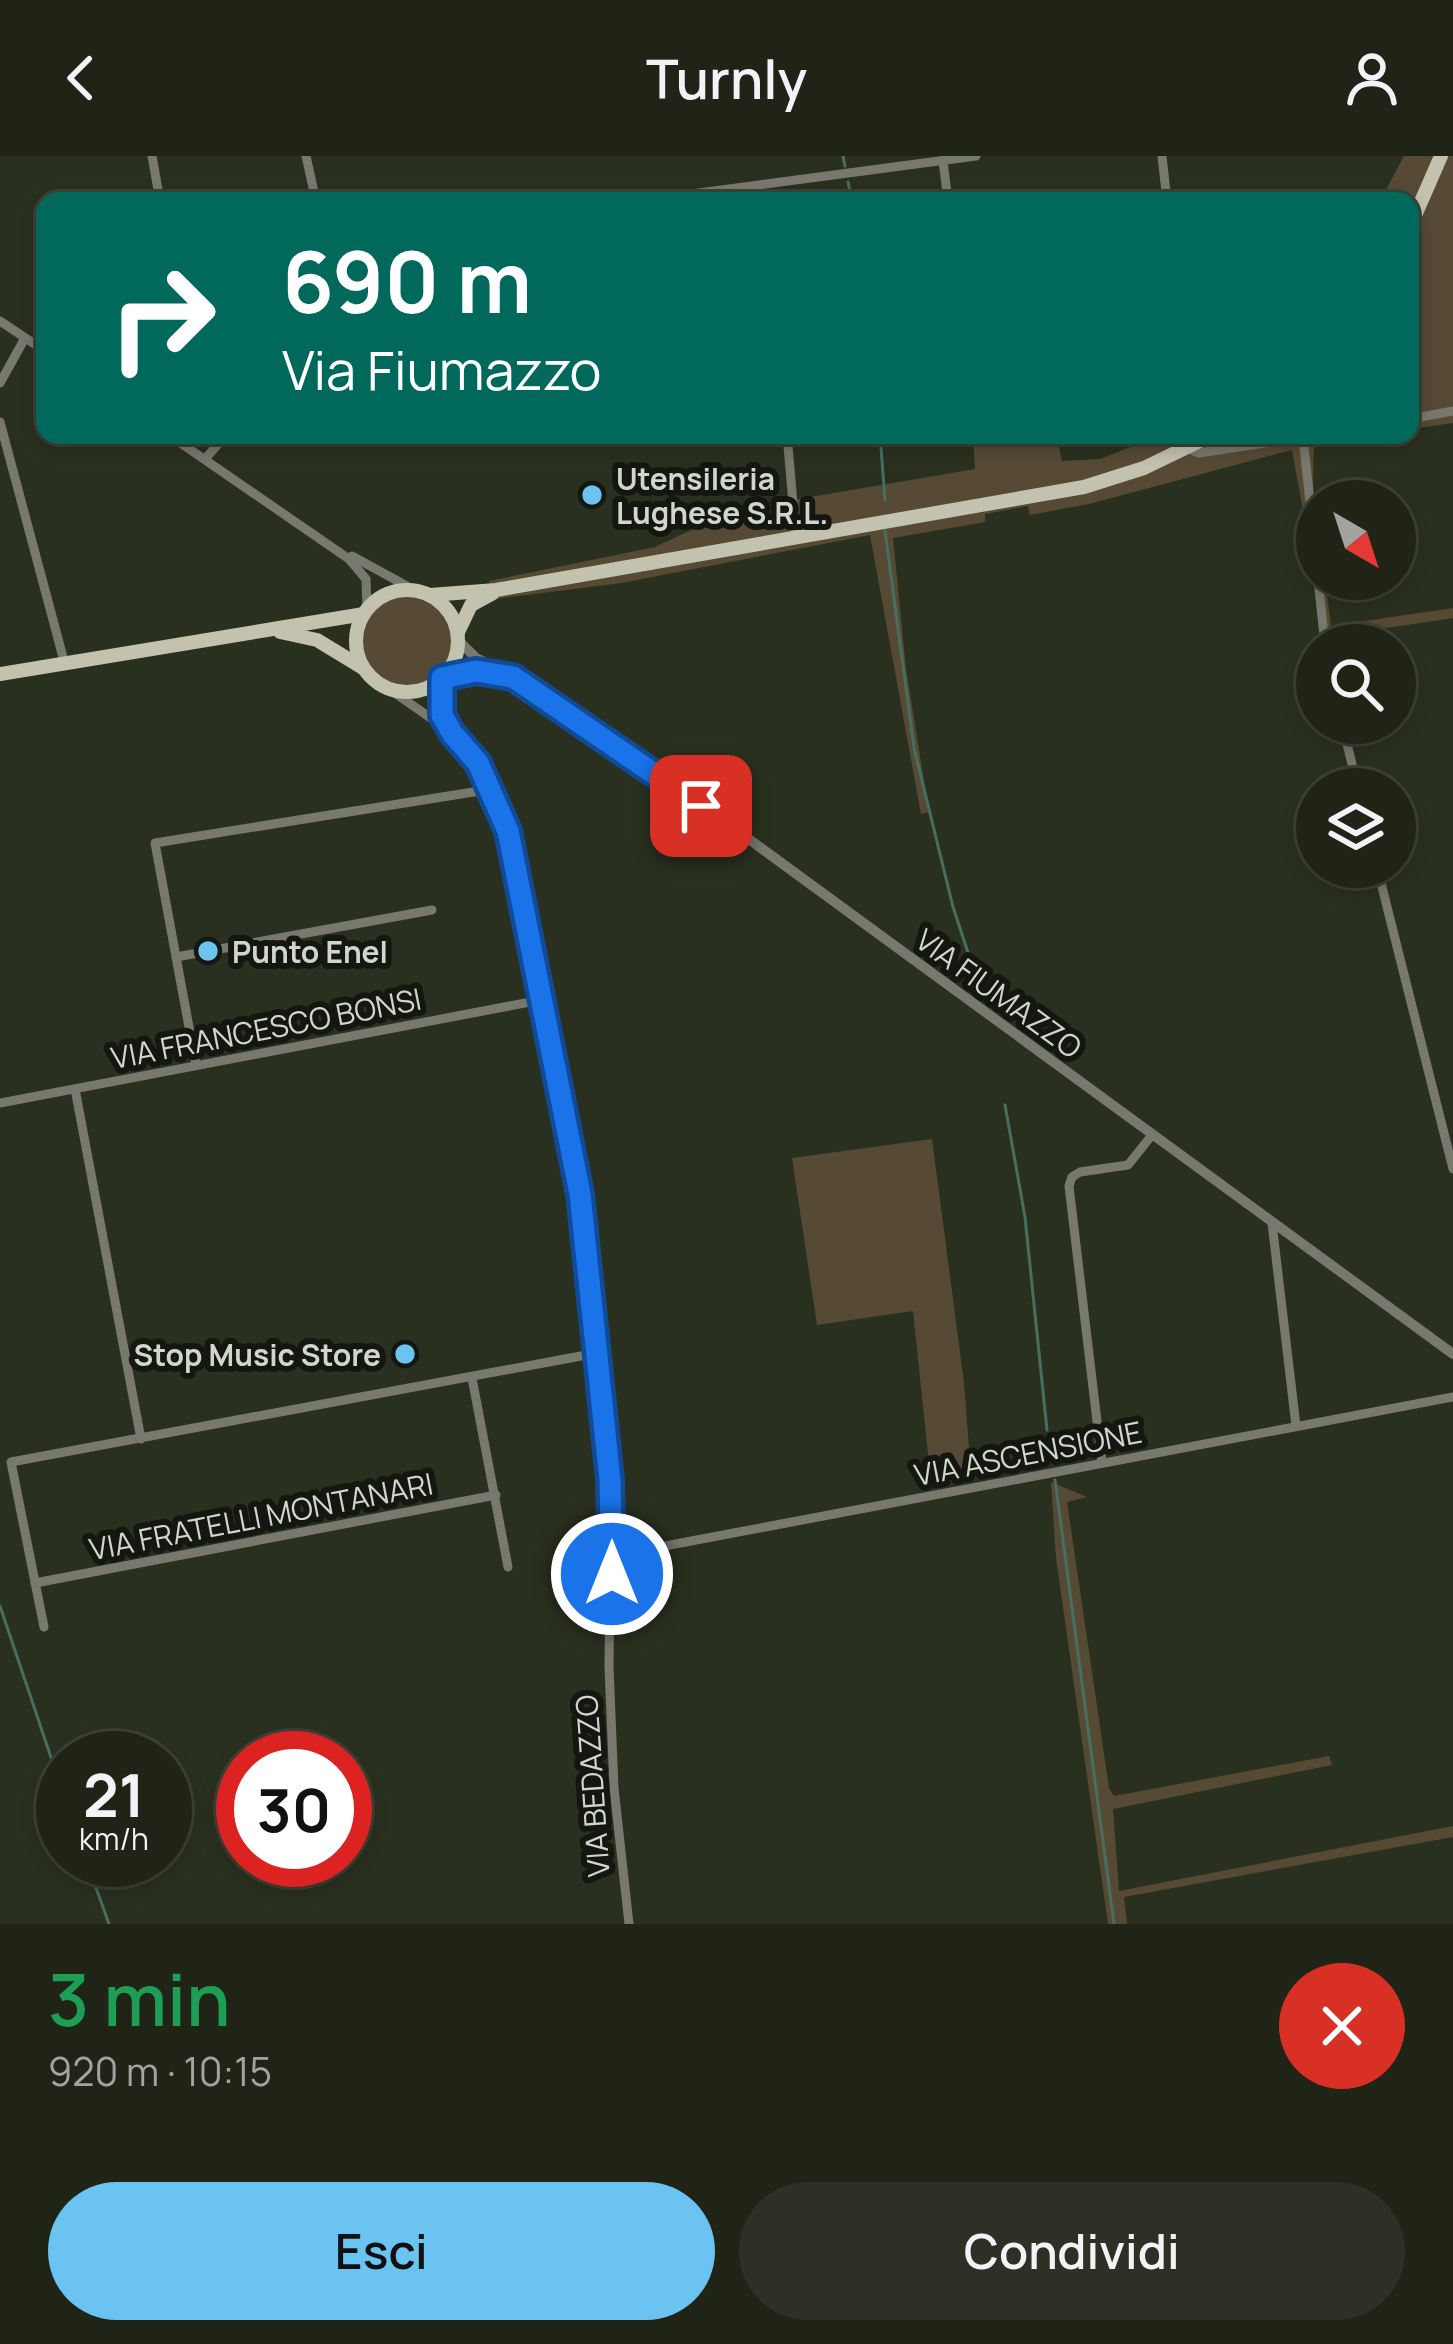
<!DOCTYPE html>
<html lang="it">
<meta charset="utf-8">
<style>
:root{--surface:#202417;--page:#2d3024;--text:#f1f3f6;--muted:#a2a4a1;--line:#3d4136;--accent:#6bc3f2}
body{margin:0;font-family:Manrope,sans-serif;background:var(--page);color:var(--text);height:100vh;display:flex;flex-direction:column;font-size:45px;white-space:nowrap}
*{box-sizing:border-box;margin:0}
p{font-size:39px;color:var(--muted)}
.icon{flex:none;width:66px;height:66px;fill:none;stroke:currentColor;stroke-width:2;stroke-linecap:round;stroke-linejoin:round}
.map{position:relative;height:1768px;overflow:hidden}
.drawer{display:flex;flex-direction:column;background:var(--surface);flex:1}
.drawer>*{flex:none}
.guide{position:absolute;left:36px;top:36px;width:1383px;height:252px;border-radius:24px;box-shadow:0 6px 18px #0003,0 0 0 3px var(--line);background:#00695c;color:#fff;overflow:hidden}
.needle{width:78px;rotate:141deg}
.controls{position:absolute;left:1296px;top:324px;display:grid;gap:24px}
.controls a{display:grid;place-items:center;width:120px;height:120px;border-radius:50%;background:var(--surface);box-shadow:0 6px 18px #0003,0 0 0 3px var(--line);font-size:60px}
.speed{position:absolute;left:36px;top:1575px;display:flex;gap:24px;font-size:60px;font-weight:700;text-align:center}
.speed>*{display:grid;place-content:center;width:156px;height:156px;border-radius:50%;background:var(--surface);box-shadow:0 6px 18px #0003,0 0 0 3px var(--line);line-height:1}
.speed small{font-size:30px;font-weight:400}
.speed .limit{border:18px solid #d22;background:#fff;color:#111}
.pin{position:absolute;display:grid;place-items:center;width:102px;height:102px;color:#fff;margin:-51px;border-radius:24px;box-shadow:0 6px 18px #0006}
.me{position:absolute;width:132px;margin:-66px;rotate:0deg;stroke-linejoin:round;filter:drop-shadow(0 0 9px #0008)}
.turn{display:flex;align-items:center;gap:42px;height:252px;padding:0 48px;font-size:54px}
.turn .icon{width:156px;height:156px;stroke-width:2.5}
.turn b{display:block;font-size:84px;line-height:102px}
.round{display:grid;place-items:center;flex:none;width:126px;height:126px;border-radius:63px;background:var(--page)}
.head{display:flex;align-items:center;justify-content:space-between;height:204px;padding:0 48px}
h1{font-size:72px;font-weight:600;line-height:90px;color:#1e9e55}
.button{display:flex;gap:24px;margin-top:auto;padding:24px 48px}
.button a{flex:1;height:138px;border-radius:72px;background:var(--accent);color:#111;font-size:48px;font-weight:600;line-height:138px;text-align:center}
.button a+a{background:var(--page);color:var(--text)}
header{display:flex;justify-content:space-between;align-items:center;height:156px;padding:0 48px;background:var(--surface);font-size:54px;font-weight:600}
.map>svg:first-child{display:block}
.green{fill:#564a35}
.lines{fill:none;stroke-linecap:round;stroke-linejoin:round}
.stream{stroke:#466f60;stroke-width:3}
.minor{stroke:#78786e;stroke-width:9}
.tertiary{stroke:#78786e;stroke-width:10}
.primary{stroke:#c3c2af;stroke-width:14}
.route-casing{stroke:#114b97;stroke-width:30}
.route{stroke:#1a73e8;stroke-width:21}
.poi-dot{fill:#6bc3f2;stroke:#141710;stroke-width:4.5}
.labels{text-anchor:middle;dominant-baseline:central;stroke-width:12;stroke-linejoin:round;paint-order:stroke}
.poi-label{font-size:30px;font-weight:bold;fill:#d1d6cb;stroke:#141710;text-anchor:start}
.street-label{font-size:30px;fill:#d1d6cb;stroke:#141710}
</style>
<header><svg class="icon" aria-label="back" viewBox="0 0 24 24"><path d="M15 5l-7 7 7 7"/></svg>Turnly<svg class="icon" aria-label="person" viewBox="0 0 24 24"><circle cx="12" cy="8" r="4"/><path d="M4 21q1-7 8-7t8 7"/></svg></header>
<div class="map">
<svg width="1453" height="1768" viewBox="0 0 1453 1768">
<rect width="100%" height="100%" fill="#2a301f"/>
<g class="green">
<polygon points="1404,0 1453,0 1453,267 1410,273 1410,45 1380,45"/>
<path d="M973 279H1056L1062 305 1100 303 1161 279H1364L1316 285C1309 302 1317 396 1317 423H1325L1331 470 1453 452V462L1320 482 1311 399 1292 294 1089 348 1030 359 1028 350 985 358V366L893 382 906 513 929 656 921 658 870 379 621 427 495 443 489 425 655 391 734 354 975 313Z"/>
<circle cx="407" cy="485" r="45"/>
<polygon points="932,983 964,1227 971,1318 931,1326 913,1155 817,1169 792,1002"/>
<polygon points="1051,1326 1087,1341 1067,1346 1109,1632 1114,1640 1329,1600 1332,1609 1113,1653 1119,1735 1453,1670 1453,1681 1124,1741 1127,1768 1108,1768 1056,1402"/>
</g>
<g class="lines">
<g class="stream">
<polyline points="843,0 845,10"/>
<polyline points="848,26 852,45"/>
<polyline points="880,279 885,344"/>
<polyline points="885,375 914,592 953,751 982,839"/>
<polyline points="1005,949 1025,1061 1047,1274"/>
<polyline points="1055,1324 1114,1768"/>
<polyline points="0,1450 63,1637"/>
<polyline points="86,1704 109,1768"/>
</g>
<g class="minor">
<polyline points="152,0 160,45"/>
<polyline points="306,0 316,45"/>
<polyline points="1162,0 1167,45"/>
<polyline points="943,5 948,45"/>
<polyline points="639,45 976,0"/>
<polyline points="0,165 45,195"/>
<polyline points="0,227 25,182"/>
<polyline points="1410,263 1453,255"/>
<polyline points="0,266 64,505"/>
<polyline points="169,279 349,403 366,423 367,454"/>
<polyline points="787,279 796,381"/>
<polyline points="1303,282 1317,410"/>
<polyline points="1189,293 1199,297 1319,279"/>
<polyline points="205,303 226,279"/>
<polyline points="352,400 416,435"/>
<polyline points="1318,423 1325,489"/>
<polyline points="442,522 439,545 442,559 478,607 508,675 580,1038 611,1324 609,1511 614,1632 629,1768"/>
<polyline points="389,533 448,574"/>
<polyline points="1342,567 1358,633"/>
<polyline points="1377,711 1453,1013"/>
<polyline points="176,801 432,754"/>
<polyline points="196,909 155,687 492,633"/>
<polyline points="75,933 141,1283"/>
<polyline points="0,947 541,844"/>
<polyline points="1272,1067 1296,1270"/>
<polyline points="472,1222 508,1411"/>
<polyline points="1102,1307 1069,1030 1072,1021 1080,1016 1128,1009 1152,979"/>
<polyline points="612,1400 1453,1241"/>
<polyline points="35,1427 496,1339"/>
<polyline points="44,1471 11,1306 597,1197"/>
</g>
<g class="tertiary">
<polyline points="458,484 476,502 513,521 735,673 1453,1198"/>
<polyline points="445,519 476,515 501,519"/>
</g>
<g class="primary">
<polyline points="1410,71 1441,0"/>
<circle cx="407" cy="485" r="51"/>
<polyline points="430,439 496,434 1084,331 1144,312 1212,279"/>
<polyline points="280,476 317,484 363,512"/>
<polyline points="458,476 471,449 493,437"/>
<polyline points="0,518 364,458"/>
</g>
</g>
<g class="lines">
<g class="route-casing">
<polyline id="route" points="612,1418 610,1324 580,1038 508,675 478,607 452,577 442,559 442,522 476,515 513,521 701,650"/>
</g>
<use href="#route" class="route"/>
</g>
<g class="poi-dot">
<circle cx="592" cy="339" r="12"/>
<circle cx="208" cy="795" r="12"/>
<circle cx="405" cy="1198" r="12"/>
</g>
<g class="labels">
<g class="poi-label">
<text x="616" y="322">Utensileria<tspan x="616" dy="34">Lughese S.R.L.</tspan></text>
<text x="232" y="795">Punto Enel</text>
<text x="381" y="1198" text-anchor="end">Stop Music Store</text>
</g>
<g class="street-label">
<text transform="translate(999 837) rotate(36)">VIA FIUMAZZO</text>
<text transform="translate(266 872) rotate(-11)">VIA FRANCESCO BONSI</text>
<text transform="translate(1028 1297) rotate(-11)">VIA ASCENSIONE</text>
<text transform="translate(261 1360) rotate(-11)">VIA FRATELLI MONTANARI</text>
<text transform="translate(592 1630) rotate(-94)">VIA BEDAZZO</text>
</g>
</g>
</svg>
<div class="controls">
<a><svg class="needle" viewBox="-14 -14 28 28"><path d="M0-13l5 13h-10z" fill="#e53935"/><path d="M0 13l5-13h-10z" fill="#a2a4a1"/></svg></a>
<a><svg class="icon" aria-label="search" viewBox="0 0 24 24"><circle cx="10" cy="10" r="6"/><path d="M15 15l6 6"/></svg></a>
<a><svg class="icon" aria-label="layers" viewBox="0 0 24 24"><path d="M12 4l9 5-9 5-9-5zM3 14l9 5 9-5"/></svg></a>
</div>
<div class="speed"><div>21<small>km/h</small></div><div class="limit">30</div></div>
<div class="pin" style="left:701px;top:650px;background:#d93025"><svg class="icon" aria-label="arrive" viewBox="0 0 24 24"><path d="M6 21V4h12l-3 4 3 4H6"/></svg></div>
<svg class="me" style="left:612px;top:1418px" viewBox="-20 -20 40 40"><circle r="17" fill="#1a73e8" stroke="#fff" stroke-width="3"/><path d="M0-11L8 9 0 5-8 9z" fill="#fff"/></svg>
<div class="guide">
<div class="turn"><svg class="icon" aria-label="right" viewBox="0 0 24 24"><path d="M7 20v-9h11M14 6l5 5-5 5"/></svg><div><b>690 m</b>Via Fiumazzo</div></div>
</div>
</div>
<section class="drawer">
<div class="head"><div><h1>3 min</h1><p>920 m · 10:15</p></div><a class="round" style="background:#d93025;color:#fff"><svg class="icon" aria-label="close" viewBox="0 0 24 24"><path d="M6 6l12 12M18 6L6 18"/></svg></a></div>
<div class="button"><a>Esci</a><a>Condividi</a></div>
</section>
